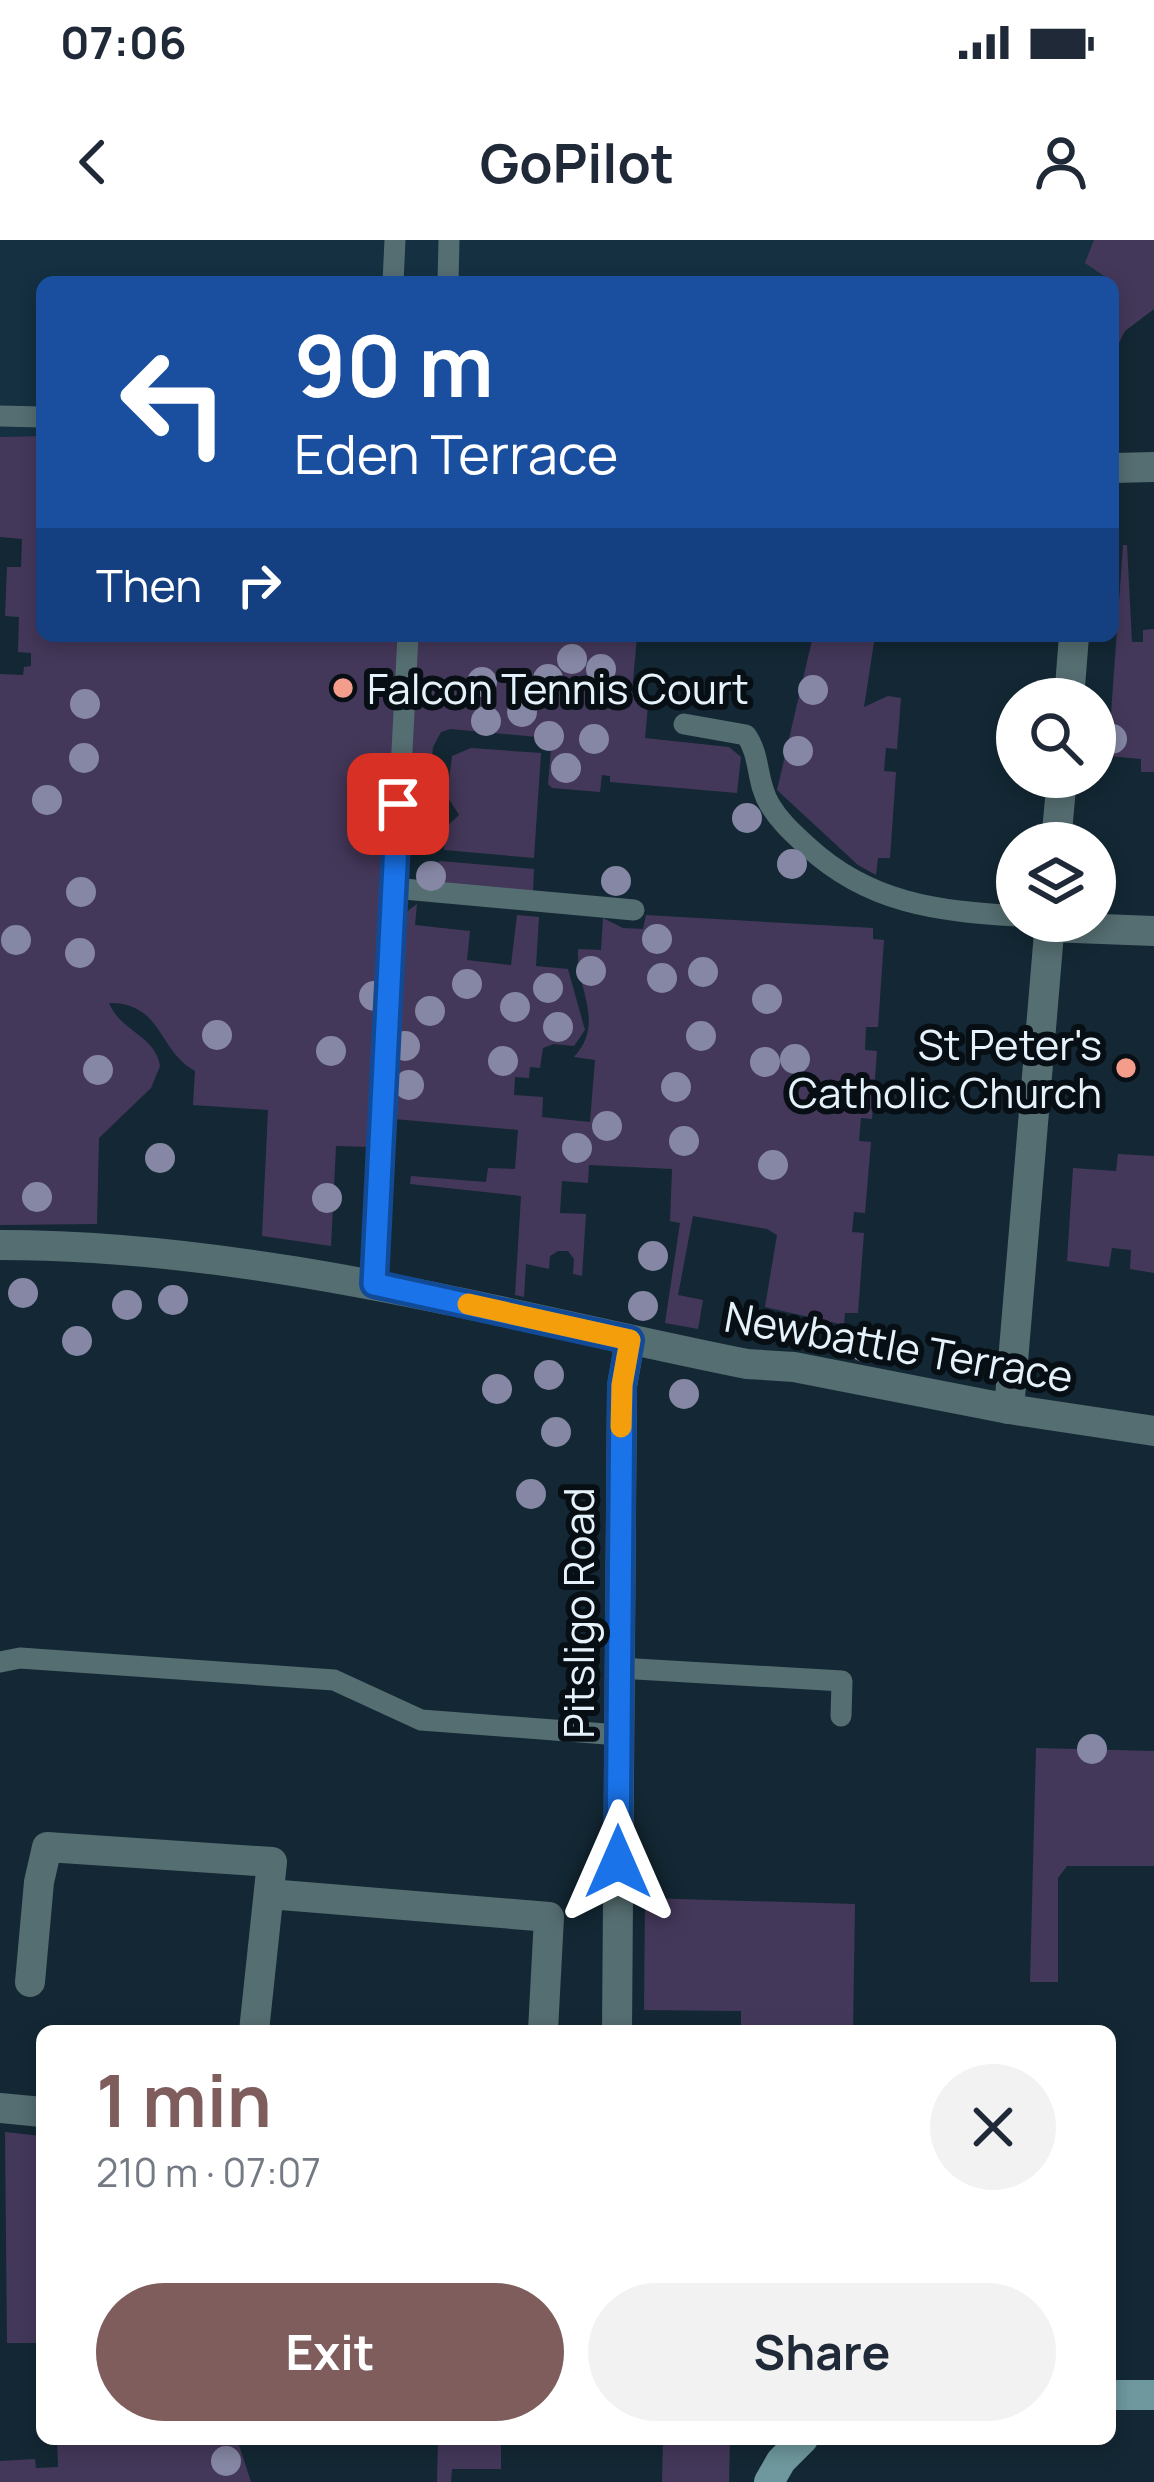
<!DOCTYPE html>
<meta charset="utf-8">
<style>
:root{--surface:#fff;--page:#f2f2f3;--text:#1f2937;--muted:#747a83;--accent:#7f5d5d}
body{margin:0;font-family:Manrope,sans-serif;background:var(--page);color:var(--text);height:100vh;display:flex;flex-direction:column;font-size:45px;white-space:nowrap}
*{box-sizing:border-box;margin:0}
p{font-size:39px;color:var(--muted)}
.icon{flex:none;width:66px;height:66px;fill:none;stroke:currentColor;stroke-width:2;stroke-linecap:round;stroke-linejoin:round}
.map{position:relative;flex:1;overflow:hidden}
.sheet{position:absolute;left:36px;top:1785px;width:1080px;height:420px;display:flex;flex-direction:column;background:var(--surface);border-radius:18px;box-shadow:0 6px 18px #0003}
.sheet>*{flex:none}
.guide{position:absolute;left:36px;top:36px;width:1083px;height:366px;border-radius:18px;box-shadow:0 6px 18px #0003;background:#1a4fa0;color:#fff;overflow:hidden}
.tools{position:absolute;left:996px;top:438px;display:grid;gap:24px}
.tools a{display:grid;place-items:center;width:120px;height:120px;border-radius:50%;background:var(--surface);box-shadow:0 6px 18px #0003;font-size:60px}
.pin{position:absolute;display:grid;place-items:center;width:102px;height:102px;color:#fff;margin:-51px;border-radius:24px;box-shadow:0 6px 18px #0006}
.me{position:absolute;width:132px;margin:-66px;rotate:0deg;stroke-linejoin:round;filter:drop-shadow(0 0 9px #0008)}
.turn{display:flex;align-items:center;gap:42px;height:252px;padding:0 60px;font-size:54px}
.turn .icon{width:156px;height:156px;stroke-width:2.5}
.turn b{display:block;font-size:84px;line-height:102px}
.then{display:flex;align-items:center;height:114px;padding:0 60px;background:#0003;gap:24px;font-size:45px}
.round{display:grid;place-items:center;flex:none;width:126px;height:126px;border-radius:63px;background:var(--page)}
.overview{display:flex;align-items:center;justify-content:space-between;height:204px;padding:0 60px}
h1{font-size:72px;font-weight:700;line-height:90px;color:var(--accent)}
.cta{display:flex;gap:24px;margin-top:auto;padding:24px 60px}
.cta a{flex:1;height:138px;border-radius:72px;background:var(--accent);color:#fff;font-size:48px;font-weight:700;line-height:138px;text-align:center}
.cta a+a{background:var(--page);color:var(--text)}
.status{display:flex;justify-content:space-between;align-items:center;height:84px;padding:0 60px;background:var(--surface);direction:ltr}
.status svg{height:33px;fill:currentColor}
header{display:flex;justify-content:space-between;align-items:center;height:156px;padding:0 60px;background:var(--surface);font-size:54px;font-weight:700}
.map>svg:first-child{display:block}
.built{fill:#143041}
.green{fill:#44385a}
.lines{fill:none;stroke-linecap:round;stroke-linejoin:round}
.lane{stroke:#556e71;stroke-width:21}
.street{stroke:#556e71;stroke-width:30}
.secondary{stroke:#6e989d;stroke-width:30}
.tree{fill:#8587a4}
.route-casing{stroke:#114b97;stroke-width:30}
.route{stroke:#1a73e8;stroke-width:21}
.slow{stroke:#f59e0b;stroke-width:21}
.poi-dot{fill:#f49d8b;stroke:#070f15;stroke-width:4.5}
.labels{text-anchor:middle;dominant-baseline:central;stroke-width:12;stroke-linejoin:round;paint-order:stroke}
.poi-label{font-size:42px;fill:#e6f2fb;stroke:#070f15;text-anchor:start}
.street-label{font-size:42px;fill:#e6f2fb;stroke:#070f15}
</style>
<div class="status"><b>07:06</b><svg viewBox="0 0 49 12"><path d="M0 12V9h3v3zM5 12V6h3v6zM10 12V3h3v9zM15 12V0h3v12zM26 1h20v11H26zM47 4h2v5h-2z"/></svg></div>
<header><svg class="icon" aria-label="back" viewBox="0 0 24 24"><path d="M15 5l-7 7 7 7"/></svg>GoPilot<svg class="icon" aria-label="person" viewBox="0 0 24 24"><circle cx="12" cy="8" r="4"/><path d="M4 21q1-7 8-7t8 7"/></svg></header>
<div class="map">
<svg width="1154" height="2242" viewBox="0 0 1154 2242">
<rect width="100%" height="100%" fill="#132834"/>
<polygon class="built" points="0,0 1154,0 1154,69 1125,91 1113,114 1113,42 42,42 42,196 0,197"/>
<g class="green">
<polygon points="1094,0 1154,0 1154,69 1125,91 1113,114 1117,72 1113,42 1085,23"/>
<path d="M42 196V396H399L373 907 336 906 331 1006 262 996 268 870 193 865 195 831C158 811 162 762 109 763 120 791 156 796 160 826L151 848 99 898 97 984 0 985V434L23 435 24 427 31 426V413L18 412 19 377 5 376 7 327H21L22 299 0 297V197Z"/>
<polygon points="1123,305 1127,305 1132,402 1143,402 1143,390 1154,389 1154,532 1141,532 1141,519 1108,516"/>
<polygon points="417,396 637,396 632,453 649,455 645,498 729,507 741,517 737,553 610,542 610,536 602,535 600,552 552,548 548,544 551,510 548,498 450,489 441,492 433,507 425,601 414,609 406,608"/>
<polygon points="813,396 875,396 864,467 888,456 901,458 897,509 886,508 884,531 896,532 890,618 878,618 876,635 858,625 777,550"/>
<polygon points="471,508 541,513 534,618 444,610 446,587 459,575 447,556 452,516"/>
<polygon points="440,621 534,629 533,651 422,641 429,627"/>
<path d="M417 664 415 685 470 691 467 720 511 725 517 675 539 677 536 726 568 729 585 790 574 806 554 804 543 808 540 828 530 827 529 838 515 837 514 855 543 857 542 877 590 882 595 820 574 817C606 782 576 751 578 709L601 710 603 678 623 688 643 689 646 675 873 688V699L884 700 878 787H866L865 810 877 811 872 879 861 878 859 901 871 902 865 973 854 972 852 992 864 993 858 1073H845L844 1085 765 1067 777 995 767 989 693 976 678 1055 703 1060 698 1089 665 1083 680 983 670 981 672 929 589 925 588 943 562 941 560 973 586 974 582 1036 573 1034 574 1019 568 1011H558L550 1016 549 1029 526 1024 524 1057 515 1055 521 956 410 944 411 936 486 942 488 928 515 929 518 890 394 879 402 675Z"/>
<polygon points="1118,914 1154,916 1154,1033 1130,1029 1131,1010 1112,1008 1109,1027 1067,1021 1073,928 1116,931"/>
<polygon points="1036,1508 1154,1511 1154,1626 1067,1626 1058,1638 1058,1742 1030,1742"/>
<polygon points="645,1658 855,1664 853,1791 741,1791 741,1771 644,1770"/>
<polygon points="5,1892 42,1896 42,2103 7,2103"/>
<polygon points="57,2199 238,2202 251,2242 0,2242 0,2221 35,2219 36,2228 58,2227"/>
<polygon points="438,2199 501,2199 501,2229 452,2229 451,2242 437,2242"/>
<polygon points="663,2199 730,2199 729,2242 662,2242"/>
</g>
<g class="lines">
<g class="lane">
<polyline points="393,42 395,0"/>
<polyline points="448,42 449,0"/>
<polyline points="0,176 42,177"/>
<path d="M684 484 746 495C761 516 756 543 770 565 780 582 794 594 808 607 869 663 936 671 1017 676"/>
<polyline points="393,648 634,670"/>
<polyline points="374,1044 408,396"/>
<polyline points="0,1422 20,1418 334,1440 421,1480 619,1495"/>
<polyline points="619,1428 842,1441 841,1476"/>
</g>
<g class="street">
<polyline points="1113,228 1154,227"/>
<polyline points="1069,459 1074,396"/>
<polyline points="1056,603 1062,537"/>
<polyline points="1049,687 1154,691"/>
<path d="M0 1005C255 1005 499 1074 747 1124L794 1127 1009 1169 1154 1191"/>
<polyline points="1009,1169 1050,681"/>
<polyline points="269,1654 549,1677 543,1791"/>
<polyline points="30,1742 39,1642 47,1607 272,1622 254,1791"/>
<polyline points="617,1791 622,1146 630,1100"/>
<polyline points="0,1868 42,1872"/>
</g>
<g class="secondary">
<polyline points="1110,2155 1154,2155"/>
<polyline points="769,2242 781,2221 803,2199"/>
</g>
</g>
<g class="tree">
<circle cx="572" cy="419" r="15"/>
<circle cx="601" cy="429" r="15"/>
<circle cx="548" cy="439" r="15"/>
<circle cx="482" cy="442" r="15"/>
<circle cx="813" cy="450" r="15"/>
<circle cx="85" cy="464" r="15"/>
<circle cx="522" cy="472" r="15"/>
<circle cx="486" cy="481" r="15"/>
<circle cx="549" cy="496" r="15"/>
<circle cx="594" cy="499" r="15"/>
<circle cx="1112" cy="499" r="15"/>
<circle cx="798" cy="511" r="15"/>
<circle cx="84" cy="518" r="15"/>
<circle cx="566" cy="528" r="15"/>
<circle cx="47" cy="560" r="15"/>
<circle cx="379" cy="560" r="15"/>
<circle cx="747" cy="578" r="15"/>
<circle cx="414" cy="599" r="15"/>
<circle cx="792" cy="624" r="15"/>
<circle cx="431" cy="636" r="15"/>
<circle cx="616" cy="641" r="15"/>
<circle cx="81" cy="652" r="15"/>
<circle cx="657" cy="699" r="15"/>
<circle cx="16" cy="700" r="15"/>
<circle cx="80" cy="713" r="15"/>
<circle cx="591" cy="731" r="15"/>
<circle cx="703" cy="732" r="15"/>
<circle cx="662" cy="738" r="15"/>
<circle cx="467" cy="744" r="15"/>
<circle cx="548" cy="748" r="15"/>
<circle cx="374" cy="756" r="15"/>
<circle cx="767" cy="759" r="15"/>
<circle cx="515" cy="767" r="15"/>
<circle cx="430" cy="771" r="15"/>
<circle cx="558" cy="787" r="15"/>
<circle cx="217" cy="795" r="15"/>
<circle cx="701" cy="796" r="15"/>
<circle cx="405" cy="806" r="15"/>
<circle cx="331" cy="811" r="15"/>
<circle cx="795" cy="819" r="15"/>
<circle cx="503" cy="821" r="15"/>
<circle cx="765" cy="822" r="15"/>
<circle cx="98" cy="830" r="15"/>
<circle cx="409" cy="845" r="15"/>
<circle cx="676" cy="847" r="15"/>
<circle cx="607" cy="886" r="15"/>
<circle cx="684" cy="901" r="15"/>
<circle cx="577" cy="908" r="15"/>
<circle cx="160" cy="918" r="15"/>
<circle cx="773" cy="925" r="15"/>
<circle cx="37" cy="957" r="15"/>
<circle cx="327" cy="958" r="15"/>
<circle cx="653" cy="1016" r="15"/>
<circle cx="23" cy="1053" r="15"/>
<circle cx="173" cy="1060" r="15"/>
<circle cx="127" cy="1065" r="15"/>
<circle cx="643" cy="1066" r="15"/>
<circle cx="77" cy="1101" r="15"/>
<circle cx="864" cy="1107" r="15"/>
<circle cx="549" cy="1135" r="15"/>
<circle cx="497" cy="1149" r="15"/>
<circle cx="684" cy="1154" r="15"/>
<circle cx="556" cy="1192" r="15"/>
<circle cx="531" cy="1254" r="15"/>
<circle cx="1092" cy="1509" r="15"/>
<circle cx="226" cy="2221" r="15"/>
</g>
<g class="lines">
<g class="route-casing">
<polyline id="route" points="398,564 374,1044 630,1100 622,1145 618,1622"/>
</g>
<use href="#route" class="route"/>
<polyline class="slow" points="468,1064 630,1100 622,1145 621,1187"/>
</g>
<g class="poi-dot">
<circle cx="343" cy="448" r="12"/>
<circle cx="1126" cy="828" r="12"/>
</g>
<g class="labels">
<g class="poi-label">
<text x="367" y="448">Falcon Tennis Court</text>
<text x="1102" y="804" text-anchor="end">St Peter's<tspan x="1102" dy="48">Catholic Church</tspan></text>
</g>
<g class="street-label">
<text transform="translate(899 1106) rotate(10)">Newbattle Terrace</text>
<text transform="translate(578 1373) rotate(-90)">Pitsligo Road</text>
</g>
</g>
</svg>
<div class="tools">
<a><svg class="icon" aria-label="search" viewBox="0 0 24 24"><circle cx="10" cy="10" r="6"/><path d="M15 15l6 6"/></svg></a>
<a><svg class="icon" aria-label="layers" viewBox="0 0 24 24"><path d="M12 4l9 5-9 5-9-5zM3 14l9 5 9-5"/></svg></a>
</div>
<div class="pin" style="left:398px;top:564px;background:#d93025"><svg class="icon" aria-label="arrive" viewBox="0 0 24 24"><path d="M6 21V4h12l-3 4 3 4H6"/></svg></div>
<svg class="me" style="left:618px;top:1622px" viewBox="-20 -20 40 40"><path d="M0-17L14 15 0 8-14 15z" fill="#1a73e8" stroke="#fff" stroke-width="4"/></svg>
<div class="guide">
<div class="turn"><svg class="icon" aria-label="left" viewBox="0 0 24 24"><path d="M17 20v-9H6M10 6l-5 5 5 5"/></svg><div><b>90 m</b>Eden Terrace</div></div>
<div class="then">Then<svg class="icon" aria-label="right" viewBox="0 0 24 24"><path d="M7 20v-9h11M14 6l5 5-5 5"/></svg></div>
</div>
<section class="sheet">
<div class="overview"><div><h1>1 min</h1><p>210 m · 07:07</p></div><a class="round"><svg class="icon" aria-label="close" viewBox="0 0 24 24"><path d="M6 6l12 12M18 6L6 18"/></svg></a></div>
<div class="cta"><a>Exit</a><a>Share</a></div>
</section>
</div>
